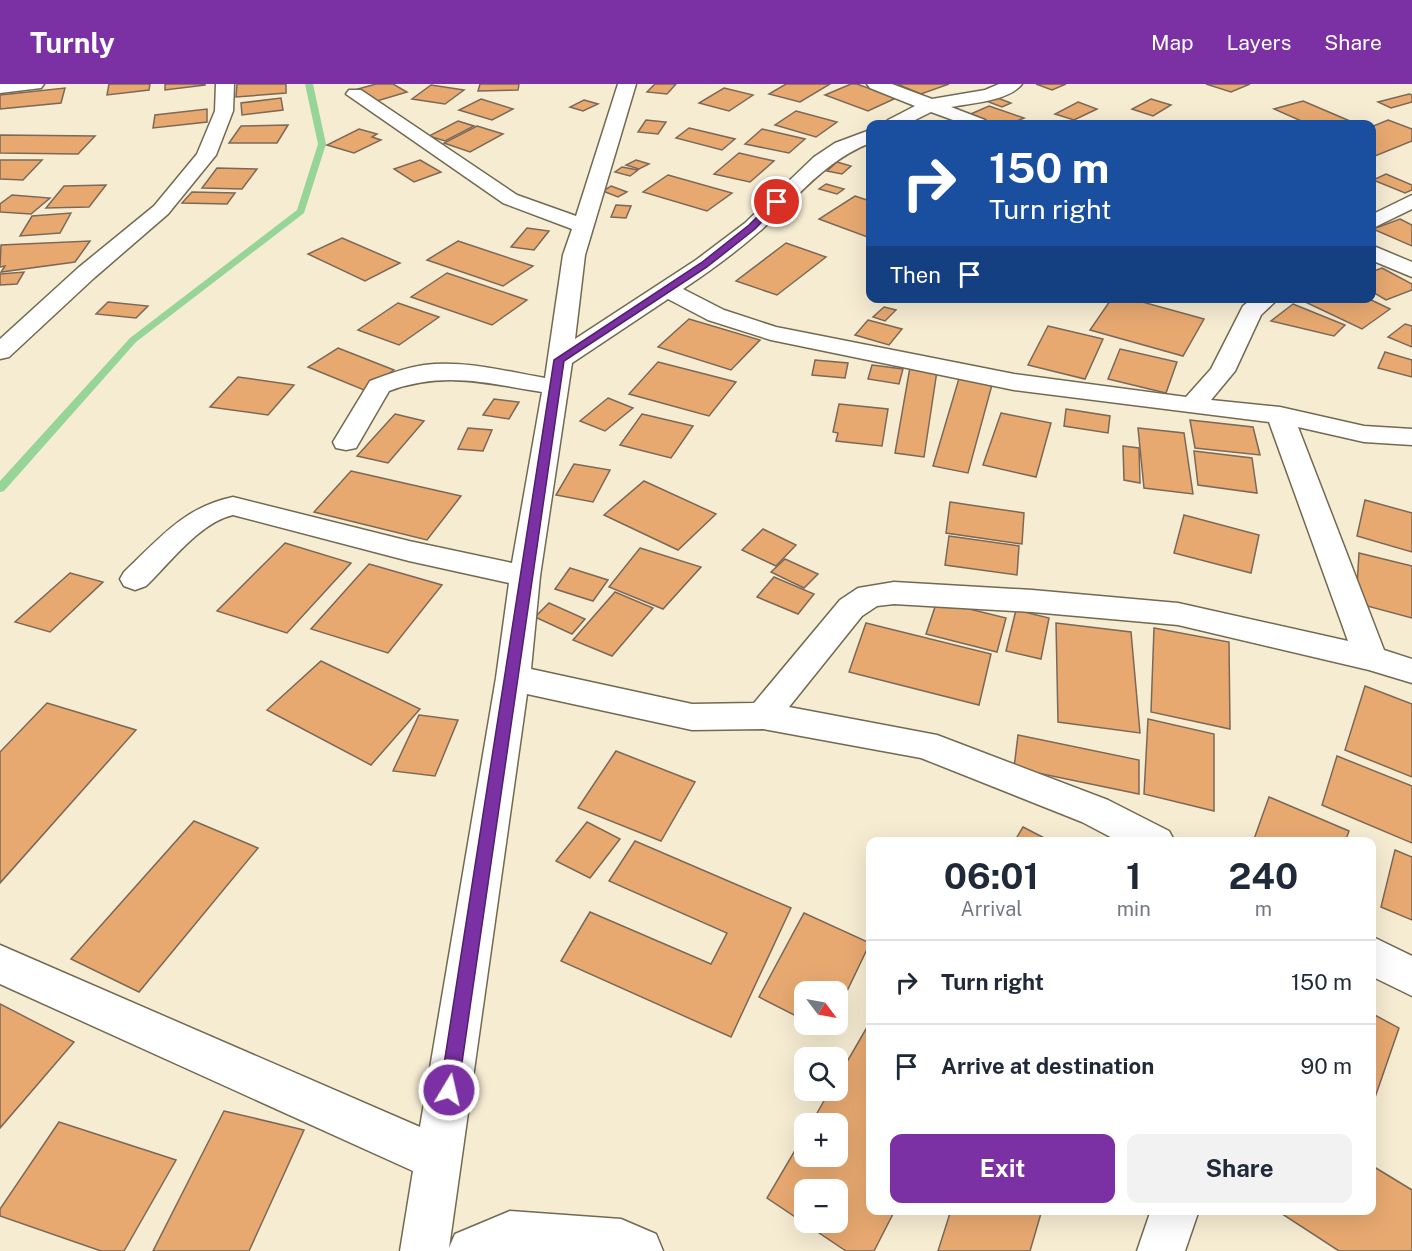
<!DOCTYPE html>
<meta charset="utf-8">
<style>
:root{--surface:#fff;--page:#f2f2f3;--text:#1f2937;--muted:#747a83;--line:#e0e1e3;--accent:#7b31a3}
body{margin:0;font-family:"Public Sans",sans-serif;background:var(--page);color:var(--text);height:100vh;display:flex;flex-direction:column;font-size:22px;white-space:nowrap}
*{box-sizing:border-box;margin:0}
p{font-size:20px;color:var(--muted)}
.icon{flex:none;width:33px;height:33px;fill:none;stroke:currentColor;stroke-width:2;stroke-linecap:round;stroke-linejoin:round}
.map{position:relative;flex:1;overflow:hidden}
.details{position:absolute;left:866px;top:753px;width:510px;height:378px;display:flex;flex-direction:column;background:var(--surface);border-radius:12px;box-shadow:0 6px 24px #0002}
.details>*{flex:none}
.guide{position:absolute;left:866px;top:36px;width:510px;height:183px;border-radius:12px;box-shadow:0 6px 24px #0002;background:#1a4fa0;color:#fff;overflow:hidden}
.needle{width:39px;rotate:122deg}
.fabs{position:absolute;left:794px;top:897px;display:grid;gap:12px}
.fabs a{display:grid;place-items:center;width:54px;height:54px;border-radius:12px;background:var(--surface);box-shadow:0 6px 24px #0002;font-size:30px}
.pin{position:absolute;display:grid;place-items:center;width:51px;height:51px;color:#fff;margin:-26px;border:3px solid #fff;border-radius:50%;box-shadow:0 2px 6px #0007}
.me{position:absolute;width:66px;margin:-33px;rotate:9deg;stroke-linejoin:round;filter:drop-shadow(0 0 4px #0008)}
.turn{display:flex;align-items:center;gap:21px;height:126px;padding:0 24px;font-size:27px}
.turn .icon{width:78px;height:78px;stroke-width:2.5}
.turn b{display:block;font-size:42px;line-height:51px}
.then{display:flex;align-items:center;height:57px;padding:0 24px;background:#0003;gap:12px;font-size:22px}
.eta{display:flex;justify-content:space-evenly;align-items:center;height:102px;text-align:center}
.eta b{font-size:36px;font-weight:700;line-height:42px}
.action{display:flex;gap:12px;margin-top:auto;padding:12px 24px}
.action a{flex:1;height:69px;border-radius:12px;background:var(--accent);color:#fff;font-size:24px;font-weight:700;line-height:69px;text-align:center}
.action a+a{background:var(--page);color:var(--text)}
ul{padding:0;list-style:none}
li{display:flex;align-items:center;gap:18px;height:84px;padding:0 24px;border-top:2px solid var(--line)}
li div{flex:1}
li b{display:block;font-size:22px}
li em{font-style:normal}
header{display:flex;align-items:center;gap:36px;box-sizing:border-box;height:84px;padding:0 30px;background:var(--accent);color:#fff}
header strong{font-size:28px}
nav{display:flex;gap:33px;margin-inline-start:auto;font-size:21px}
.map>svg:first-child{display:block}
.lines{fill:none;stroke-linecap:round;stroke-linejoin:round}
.stream{fill:#97d498;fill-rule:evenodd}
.building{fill:#e8a971;stroke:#7c6857;stroke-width:1.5;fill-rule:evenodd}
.street-casing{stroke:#726952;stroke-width:3}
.street{fill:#fff;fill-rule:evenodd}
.route{fill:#7b31a3;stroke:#50206a;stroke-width:1.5}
</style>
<header>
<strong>Turnly</strong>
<nav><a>Map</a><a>Layers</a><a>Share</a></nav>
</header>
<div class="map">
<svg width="1412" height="1167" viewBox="0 0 1412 1167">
<rect width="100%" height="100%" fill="#f6ecd2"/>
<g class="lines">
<polygon class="stream" points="305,0 313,0 326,60 304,129 136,258 4,407 0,408 0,397 130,254 297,126 318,60"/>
</g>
<g class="building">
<polygon points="109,0 150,0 149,6 107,11"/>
<polygon points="165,0 205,0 205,1 165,6"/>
<polygon points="237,0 286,0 286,9 236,13"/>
<polygon points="376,0 393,0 407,8 377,17 358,5"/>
<polygon points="480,0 519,0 518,6 478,7"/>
<polygon points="655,0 676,0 667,10 647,8"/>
<polygon points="786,0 830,0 800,18 769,10"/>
<polygon points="851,0 857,0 896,14 868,27 825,11"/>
<polygon points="897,0 949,0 921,10"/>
<polygon points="1036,0 1066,0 1052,6"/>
<polygon points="1206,0 1250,0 1231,8"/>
<polygon points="431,1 464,6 445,20 412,15"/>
<polygon points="65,4 61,19 0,25 0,11"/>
<polygon points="724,4 753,11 729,27 699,19"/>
<polygon points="1409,10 1412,11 1412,18 1391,24 1378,18"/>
<polygon points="995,13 1011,19 1002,23 986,17"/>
<polygon points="281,14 283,26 242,31 241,19"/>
<polygon points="481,15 513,25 492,36 459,26"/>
<polygon points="1151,15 1171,21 1153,32 1132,25"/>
<polygon points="584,16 598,20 583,27 570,23"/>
<polygon points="1303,17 1357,40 1308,40 1274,25"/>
<polygon points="1078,18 1097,25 1074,36 1055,30"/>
<polygon points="989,22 1024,34 1010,40 988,40 966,32"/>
<polygon points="207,25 207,38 153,44 155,31"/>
<polygon points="796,27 837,38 816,53 775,41"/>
<polygon points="646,36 666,38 658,50 638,48"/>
<polygon points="1388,36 1412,45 1412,57 1375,72 1371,71 1371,43"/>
<polygon points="458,37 474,42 445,57 429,52"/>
<polygon points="288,41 277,59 229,59 241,42"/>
<polygon points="477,42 503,50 470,68 444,59"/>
<polygon points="689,44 735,55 722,66 676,54"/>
<polygon points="359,45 377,50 372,53 381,56 354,69 327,61"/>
<polygon points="762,45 805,55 789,69 745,60"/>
<polygon points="0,51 95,52 78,70 0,69"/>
<polygon points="739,69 774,77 750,98 714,90"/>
<polygon points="0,76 42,76 23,96 0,95"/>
<polygon points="420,76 441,88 414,98 394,85"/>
<polygon points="636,76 649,80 639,85 626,81"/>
<polygon points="837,78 851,82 842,90 827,87"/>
<polygon points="622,83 638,86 630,92 615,88"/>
<polygon points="217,84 257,85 242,105 202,104"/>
<polygon points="1386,90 1412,101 1412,106 1405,109 1373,96"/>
<polygon points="668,91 732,109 707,127 643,108"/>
<polygon points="826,100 844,105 837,110 819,105"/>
<polygon points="106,101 89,123 46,124 64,102"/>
<polygon points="611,102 627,108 618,113 603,107"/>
<polygon points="192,108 235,109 227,120 182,119"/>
<polygon points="12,111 50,114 31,130 0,128 0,120"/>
<polygon points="855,112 870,117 870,154 819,135"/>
<polygon points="616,121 631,122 626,134 611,133"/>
<polygon points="71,129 60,149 20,152 32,132"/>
<polygon points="1400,135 1412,141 1412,162 1373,145"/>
<polygon points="527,144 549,147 534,166 511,163"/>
<polygon points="342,154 400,179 365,197 308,170"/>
<polygon points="90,157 75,178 1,188 5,182 0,183 1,161"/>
<polygon points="458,157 533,182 503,202 427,176"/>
<polygon points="786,159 826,173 777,211 736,197"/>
<polygon points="1382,184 1412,200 1412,206 1386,216 1371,207 1371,188"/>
<polygon points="24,188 17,200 0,201 0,190"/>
<polygon points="447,189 527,216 492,241 411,213"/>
<polygon points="1112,214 1128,214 1204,235 1183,272 1090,246"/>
<polygon points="1367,214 1390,225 1362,245 1299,215"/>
<polygon points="108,218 148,222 136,234 96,230"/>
<polygon points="398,219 439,233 399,261 358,246"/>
<polygon points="1293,220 1345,241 1334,252 1271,237"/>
<polygon points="884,223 896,226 885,237 873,233"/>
<polygon points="689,235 760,256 731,286 658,263"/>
<polygon points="868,236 902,245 889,261 855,251"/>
<polygon points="1405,240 1412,242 1412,263 1388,253"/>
<polygon points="1048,242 1103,255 1085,295 1028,281"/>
<polygon points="338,264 394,286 364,306 308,283"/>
<polygon points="1120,265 1177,278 1166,309 1108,295"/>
<polygon points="1385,268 1412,276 1412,293 1378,284"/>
<polygon points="815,276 848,279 845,294 812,291"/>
<polygon points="658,278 736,298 709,332 629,310"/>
<polygon points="872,281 903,285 899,300 868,295"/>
<polygon points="910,283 937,287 924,373 895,369"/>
<polygon points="960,291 993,297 968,389 933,382"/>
<polygon points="238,293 294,301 268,331 210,323"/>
<polygon points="608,314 633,324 605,347 580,337"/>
<polygon points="494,315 519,318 509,335 483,331"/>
<polygon points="839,320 888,325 882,362 836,357 838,349 833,348"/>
<polygon points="1066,325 1110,332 1108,349 1064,342"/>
<polygon points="1001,329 1051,339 1036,393 983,381"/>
<polygon points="395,330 424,337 388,379 357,372"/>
<polygon points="642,330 693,342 671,374 620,361"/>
<polygon points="1190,336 1253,343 1260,371 1195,364"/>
<polygon points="468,344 492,346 483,367 458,365"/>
<polygon points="1138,344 1184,349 1193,410 1144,404"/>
<polygon points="1123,362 1139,364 1140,399 1124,396"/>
<polygon points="1194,367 1252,374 1257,409 1198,401"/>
<polygon points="574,380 610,386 593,418 556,411"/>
<polygon points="351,387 461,412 427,456 314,428"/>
<polygon points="644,397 716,430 678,466 604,431"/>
<polygon points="1365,416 1412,429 1412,468 1357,452"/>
<polygon points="950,418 1024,429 1022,460 946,449"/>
<polygon points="1184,431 1259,451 1251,489 1174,469"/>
<polygon points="763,445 796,461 776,482 742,466"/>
<polygon points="949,452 1019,462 1017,491 945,481"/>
<polygon points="285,459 351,479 287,549 217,527"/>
<polygon points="640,464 701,483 663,525 609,503"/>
<polygon points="1359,469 1412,482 1412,534 1356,519"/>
<polygon points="785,475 818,490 804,504 771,488"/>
<polygon points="369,480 442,501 388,569 311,545"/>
<polygon points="570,484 608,496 593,517 555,505"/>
<polygon points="70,489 103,498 50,548 15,538"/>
<polygon points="774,493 814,510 798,530 757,513"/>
<polygon points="615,508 653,524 612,572 573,556"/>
<polygon points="937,517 1006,534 997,568 926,550"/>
<polygon points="549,519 585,535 572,550 535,533"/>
<polygon points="1016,526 1049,534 1041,575 1006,567"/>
<polygon points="866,539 991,570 979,621 849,588"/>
<polygon points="1056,539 1131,548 1140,649 1058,638"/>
<polygon points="1154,544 1229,558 1230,645 1151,628"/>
<polygon points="321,577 420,625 371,681 267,626"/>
<polygon points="1365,602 1412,620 1412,693 1345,666"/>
<polygon points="47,619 136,646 0,799 0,668"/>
<polygon points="419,631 458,636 435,692 393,687"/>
<polygon points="1148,635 1214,650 1214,727 1144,710"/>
<polygon points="1018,651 1139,676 1139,710 1014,684"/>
<polygon points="616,667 695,698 661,757 578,724"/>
<polygon points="1337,672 1412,702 1412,759 1322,721"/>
<polygon points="1269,713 1349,747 1345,758 1253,758"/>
<polygon points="194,737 258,764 139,908 71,875"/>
<polygon points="587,738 620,755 590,794 556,777"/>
<polygon points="1023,743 1052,758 1014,758"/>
<polygon points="635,757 791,824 731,953 561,877 590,828 711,880 727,849 609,797"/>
<polygon points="1395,766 1412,773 1412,836 1381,823"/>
<polygon points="804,829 870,859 837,928 837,908 804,908 804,936 759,913"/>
<polygon points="0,920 74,958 0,1044"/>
<polygon points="1371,929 1399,944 1371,1025"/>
<path d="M870 938V1126H895L874 1167H846L767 1114 804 1051V1072H837V1040H811L830 1006H837V995ZM804 1106H837V1138H804Z"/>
<polygon points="224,1027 304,1046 249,1167 153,1167"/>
<polygon points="59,1038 176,1076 124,1167 101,1167 0,1132 0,1125"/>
<polygon points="1371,1081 1412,1106 1412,1167 1339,1167 1276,1126 1371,1126"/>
<polygon points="951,1126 1042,1126 1030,1167 938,1167"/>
</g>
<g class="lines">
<g class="street-casing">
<g id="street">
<polygon points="0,0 44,0 41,4 0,9"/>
<polygon points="216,0 234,0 233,27 216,71 168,130 94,194 9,273 0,275 0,255 78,184 154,122 197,70 215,27"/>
<path d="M618 0H636L585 171 575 255 696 176 745 139 814 73 835 59 870 46V59C824 77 796 115 760 147 736 168 710 187 683 205L724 226 776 243 1014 290 1186 313 1211 285 1243 222 1253 214H1279L1261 231 1235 287 1211 316 1280 323 1364 342 1412 345V361L1364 358 1298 343 1384 566 1412 575V599L1369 586 1178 541 1032 528 894 520 877 522 862 532 789 623 937 651 1108 716 1169 747 1175 758H1120L1082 738 921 674 763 645 692 646 527 610 449 1164 455 1150 510 1127 621 1135 656 1150 663 1167H400L413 1087 0 900V861L420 1043 496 594 509 499 409 477 233 431C200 438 169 480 146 502L135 506 124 502 120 495 124 488C159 455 184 423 233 413L409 457 512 479 542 308C486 299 444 287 389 307L356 364 346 366 336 364 333 358 370 297C388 290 405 284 424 281 464 276 505 287 545 294L563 171 572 145 503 119 346 10 349 6H361L517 111 576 132ZM668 215 708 236 771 256 1014 306 1269 338 1348 557 1178 519 1032 506 894 498 858 504 840 516 754 619 692 620 531 585 540 492 572 279Z"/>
<path d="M867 0H892L932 15 985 6 999 0H1022C1009 17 971 19 951 23L985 36 988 40H964L931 28 907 40H885L888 36 915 22 870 4Z"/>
<polygon points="1412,111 1412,125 1371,145 1371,131"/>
<polygon points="1371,161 1412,178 1412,193 1371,176"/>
<polygon points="1371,852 1412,872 1412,912 1371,892"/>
<polygon points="1151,1126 1199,1126 1185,1167 1137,1167"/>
</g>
</g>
<use href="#street" class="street"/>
</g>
<polygon class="route" points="774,116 781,118 755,145 707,183 564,277 458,1006 456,1013 449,1015 443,1013 440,1006 554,276 701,179 749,141"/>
</svg>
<div class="fabs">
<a><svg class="needle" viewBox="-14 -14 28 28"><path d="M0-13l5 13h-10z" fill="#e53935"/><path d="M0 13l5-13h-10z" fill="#747a83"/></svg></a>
<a><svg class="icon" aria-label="search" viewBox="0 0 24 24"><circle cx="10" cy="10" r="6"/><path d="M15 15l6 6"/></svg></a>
<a>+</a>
<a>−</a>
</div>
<div class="pin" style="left:777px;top:118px;background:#d93025"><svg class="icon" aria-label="arrive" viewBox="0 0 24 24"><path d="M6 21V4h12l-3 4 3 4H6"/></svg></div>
<svg class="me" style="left:449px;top:1006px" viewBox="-20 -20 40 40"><circle r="17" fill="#7b31a3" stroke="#fff" stroke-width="3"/><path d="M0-11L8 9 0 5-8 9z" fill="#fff"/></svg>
<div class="guide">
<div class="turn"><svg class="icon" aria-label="right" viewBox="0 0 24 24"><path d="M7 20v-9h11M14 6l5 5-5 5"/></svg><div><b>150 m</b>Turn right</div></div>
<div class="then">Then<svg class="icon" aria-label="arrive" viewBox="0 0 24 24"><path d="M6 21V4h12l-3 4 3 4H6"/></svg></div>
</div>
<section class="details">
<div class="eta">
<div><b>06:01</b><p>Arrival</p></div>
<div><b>1</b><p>min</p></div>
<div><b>240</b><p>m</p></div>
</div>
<ul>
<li><svg class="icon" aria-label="right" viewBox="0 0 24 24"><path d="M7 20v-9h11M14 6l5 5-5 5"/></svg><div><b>Turn right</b></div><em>150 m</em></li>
<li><svg class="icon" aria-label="arrive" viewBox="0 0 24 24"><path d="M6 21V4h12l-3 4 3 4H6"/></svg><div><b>Arrive at destination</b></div><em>90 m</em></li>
</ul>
<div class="action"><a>Exit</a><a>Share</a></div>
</section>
</div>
